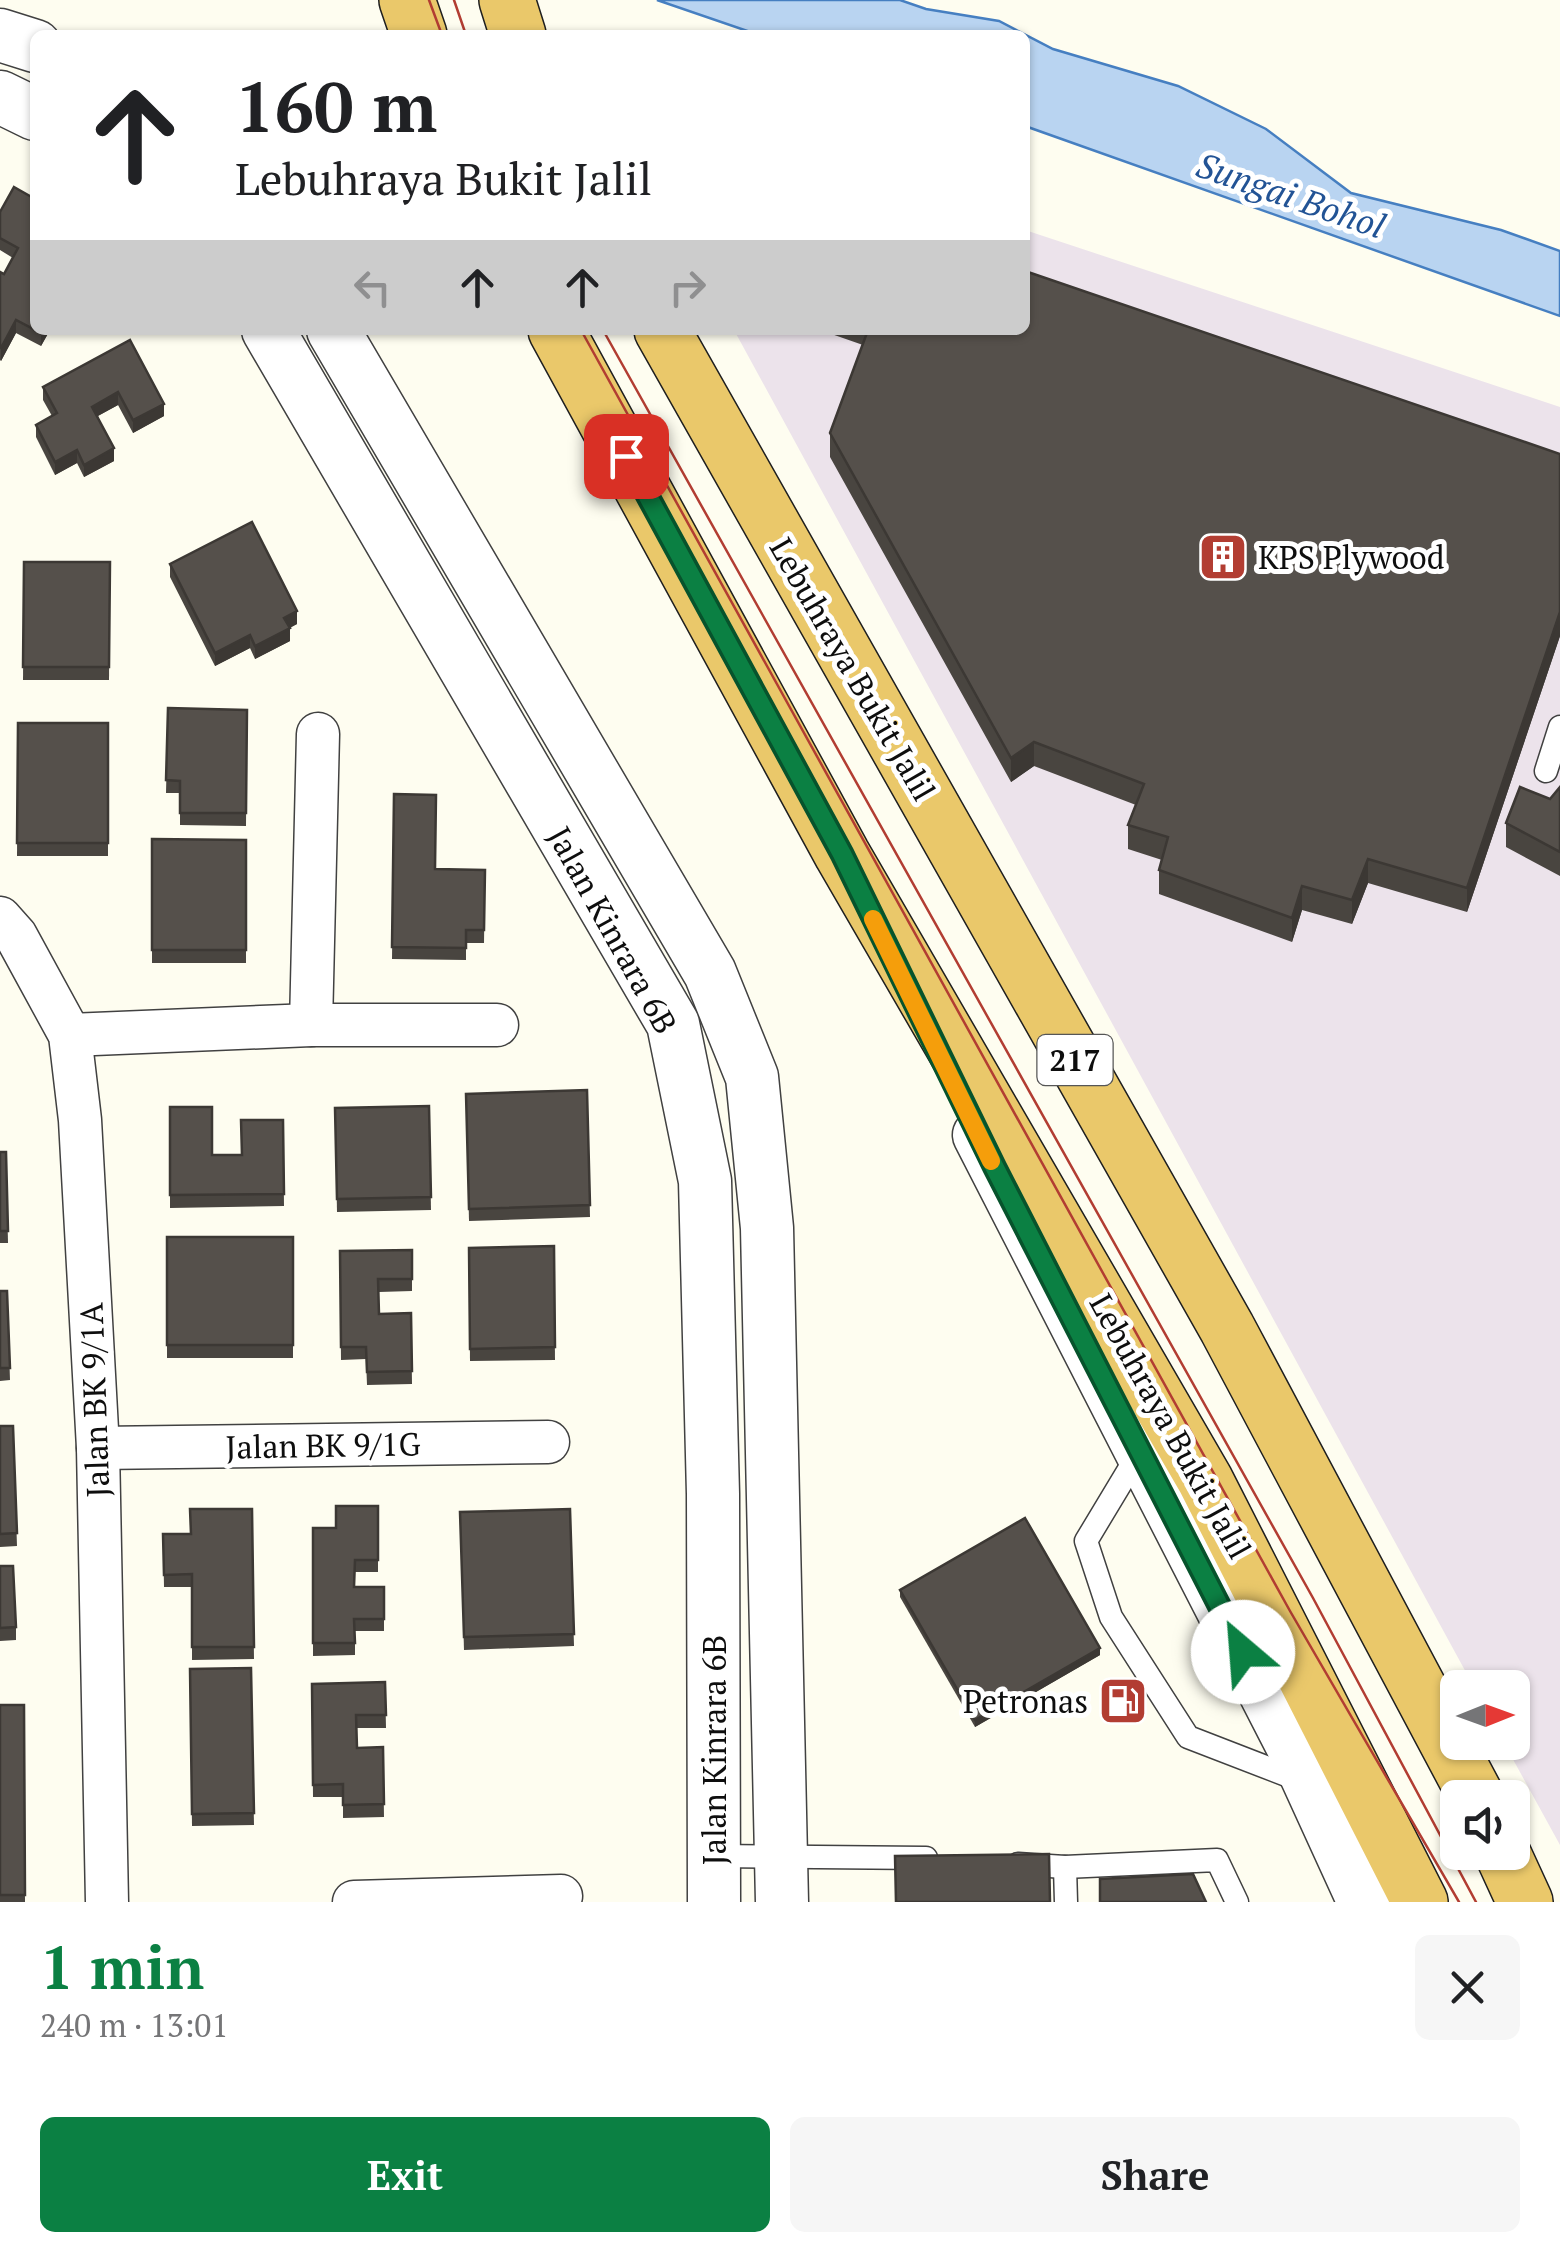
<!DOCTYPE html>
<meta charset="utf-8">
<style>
:root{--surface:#fff;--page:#f6f6f6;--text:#202124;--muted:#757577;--accent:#0b8043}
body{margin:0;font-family:"PT Serif",serif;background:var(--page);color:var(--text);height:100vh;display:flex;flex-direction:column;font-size:38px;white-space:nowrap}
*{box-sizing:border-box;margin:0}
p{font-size:32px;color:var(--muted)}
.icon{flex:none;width:55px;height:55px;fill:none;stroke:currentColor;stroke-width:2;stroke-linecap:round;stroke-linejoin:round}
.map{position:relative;height:1902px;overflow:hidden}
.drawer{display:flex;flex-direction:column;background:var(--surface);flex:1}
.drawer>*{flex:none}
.top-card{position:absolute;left:30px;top:30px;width:1000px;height:305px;border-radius:15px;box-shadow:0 2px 8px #0004;background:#fff;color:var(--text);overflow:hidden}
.needle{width:65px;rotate:89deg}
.fabs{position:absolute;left:1440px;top:1670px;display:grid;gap:20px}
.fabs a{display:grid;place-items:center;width:90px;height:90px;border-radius:15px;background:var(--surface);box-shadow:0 2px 8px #0004;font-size:50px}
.pin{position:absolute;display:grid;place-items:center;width:85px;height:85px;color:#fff;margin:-42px;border-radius:20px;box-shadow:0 5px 15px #0006}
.me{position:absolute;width:110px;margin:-55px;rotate:333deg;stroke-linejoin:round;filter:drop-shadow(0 0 8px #0008)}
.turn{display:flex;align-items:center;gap:35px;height:210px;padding:0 40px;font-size:45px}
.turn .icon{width:130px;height:130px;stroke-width:2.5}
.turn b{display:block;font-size:70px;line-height:85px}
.lanes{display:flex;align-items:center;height:95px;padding:0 40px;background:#0003;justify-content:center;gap:50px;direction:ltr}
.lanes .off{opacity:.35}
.round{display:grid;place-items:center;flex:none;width:105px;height:105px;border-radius:15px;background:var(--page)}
.headline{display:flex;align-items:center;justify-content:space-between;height:170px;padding:0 40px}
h1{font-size:60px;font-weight:800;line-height:75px;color:var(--accent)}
.action{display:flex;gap:20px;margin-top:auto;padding:20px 40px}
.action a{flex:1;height:115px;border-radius:15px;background:var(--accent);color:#fff;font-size:40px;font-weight:800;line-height:115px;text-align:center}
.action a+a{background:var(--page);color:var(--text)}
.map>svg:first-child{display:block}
.industrial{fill:#ece3eb}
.water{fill:#b9d4f1;stroke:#467fc1;stroke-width:2.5}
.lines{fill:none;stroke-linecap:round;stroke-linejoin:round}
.service-casing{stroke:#414141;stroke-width:25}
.minor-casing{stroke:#414141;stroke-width:45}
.tertiary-casing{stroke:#414141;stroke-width:55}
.trunk-casing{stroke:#1f1f1f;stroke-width:58}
.service{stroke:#fff;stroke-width:22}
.minor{stroke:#fff;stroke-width:42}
.tertiary{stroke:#fff;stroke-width:52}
.trunk{stroke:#eac86a;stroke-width:55}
.tram{stroke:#b23d32;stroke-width:2.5}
.wall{fill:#494540}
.shaded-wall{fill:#3c3834}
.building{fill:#55504b;stroke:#3c3834;stroke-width:2.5}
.route-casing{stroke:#07532c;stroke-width:25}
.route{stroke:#0b8043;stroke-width:18}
.slow{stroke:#f59e0b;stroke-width:18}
.labels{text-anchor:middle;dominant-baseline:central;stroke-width:10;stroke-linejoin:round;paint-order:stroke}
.shield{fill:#fff;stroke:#565656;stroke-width:2.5}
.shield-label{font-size:30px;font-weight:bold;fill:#0e0e0e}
.poi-label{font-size:32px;fill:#0e0e0e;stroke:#fff;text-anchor:start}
.street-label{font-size:32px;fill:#0e0e0e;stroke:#fff}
.water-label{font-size:35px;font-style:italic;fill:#225395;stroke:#fff}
</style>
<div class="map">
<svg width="1560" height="1902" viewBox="0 0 1560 1902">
<rect width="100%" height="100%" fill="#fefdf0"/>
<polygon class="industrial" points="1025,230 1560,407 1560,1845 1504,1743 1512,1742 1512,1688 1474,1687 734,330 1025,330"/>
<polygon class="water" points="657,0 900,0 926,9 999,21 1053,49 1178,86 1266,129 1351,193 1501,230 1560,251 1560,316 1025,126 1025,35 759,35"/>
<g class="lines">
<g class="service-casing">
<g id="service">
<polyline points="1546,771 1560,727"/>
<polyline points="1139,1453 1086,1541 1111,1617 1188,1737 1302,1781"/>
<polyline points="714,1856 926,1858"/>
<polyline points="1018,1864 1065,1867 1217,1860 1237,1902"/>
<polyline points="1065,1867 1066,1902"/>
</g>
</g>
<g class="minor-casing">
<g id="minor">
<polyline points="0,918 16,936 70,1035 80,1120 98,1448 107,1902"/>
<polyline points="311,1025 318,734"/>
<polyline points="70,1035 311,1025 497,1025"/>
<polyline points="98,1448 548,1442"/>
<polyline points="354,1902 561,1896"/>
</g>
</g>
<g class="tertiary-casing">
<g id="tertiary">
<polyline points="0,35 35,46"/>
<polyline points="0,97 35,114"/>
<polyline points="268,330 673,1024 705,1181 713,1494 714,1902"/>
<polyline points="333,330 710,973 752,1077 767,1228 782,1902"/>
<polyline points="979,1135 1295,1751 1364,1902"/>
</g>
</g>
<g class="trunk-casing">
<g id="trunk">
<polyline points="407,0 419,35"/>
<polyline points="507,0 518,35"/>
<polyline points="556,330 842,854 1205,1480 1420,1902"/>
<polyline points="662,330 1227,1328 1477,1798"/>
<polyline points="1502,1852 1525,1902"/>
</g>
</g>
<use href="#service" class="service"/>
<use href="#minor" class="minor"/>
<use href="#tertiary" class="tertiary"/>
<use href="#trunk" class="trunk"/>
<g class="tram">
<polyline points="429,0 442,35"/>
<polyline points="454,0 466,35"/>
<polyline points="581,330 1290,1611 1459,1902"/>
<polyline points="603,330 1313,1598 1476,1902"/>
</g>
</g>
<g class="wall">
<polygon points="14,187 50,330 41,346 16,333 1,361 0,360 0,272 4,274 13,258 0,250 0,212"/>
<polygon points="820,330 1025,330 1560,454 1560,636 1467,912 1368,883 1352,924 1302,910 1292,942 1159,894 1159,870 1162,860 1128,849 1128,825 1136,805 1034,766 1011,782 830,457 830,433 863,345"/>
<polygon points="130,340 164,416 133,433 118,405 98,416 114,461 84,477 77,463 55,475 36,437 36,425 52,416 43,400 43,387"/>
<polygon points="24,562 110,562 109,680 23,680"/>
<polygon points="170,564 297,624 290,628 290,641 255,659 250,648 215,666 170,577"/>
<polygon points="168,708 247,710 246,826 180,825 180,793 166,793"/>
<polygon points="18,723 108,723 108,856 17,856"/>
<polygon points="1560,787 1560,876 1506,847 1506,823 1550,799"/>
<polygon points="394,794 435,869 485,870 484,943 466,943 466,960 392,959"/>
<polygon points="152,839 246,840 246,963 152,963"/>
<polygon points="587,1090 590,1217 469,1221 466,1094"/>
<polygon points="429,1106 431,1210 337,1212 335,1108"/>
<polygon points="170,1107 212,1155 242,1155 283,1120 284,1206 170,1208"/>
<polygon points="0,1152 6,1152 8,1243 0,1243"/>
<rect x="167" y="1237" width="126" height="121"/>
<polygon points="554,1246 555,1360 470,1361 469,1248"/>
<polygon points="412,1250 412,1291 379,1292 379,1314 411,1313 412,1384 367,1385 366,1359 341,1360 340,1251"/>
<polygon points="0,1291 7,1291 10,1380 0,1381"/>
<polygon points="0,1426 13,1426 17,1546 0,1547"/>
<polygon points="378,1506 378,1572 355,1572 354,1587 384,1587 384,1631 355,1631 355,1655 313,1656 313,1528 336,1528"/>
<polygon points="252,1509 254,1659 192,1660 192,1587 164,1587 163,1534 191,1534"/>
<polygon points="570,1509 574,1646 464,1650 460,1512"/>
<polygon points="0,1566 16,1627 16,1640 0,1641"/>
<polygon points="900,1590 1100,1655 975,1727 900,1597"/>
<polygon points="251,1668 254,1825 192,1826 190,1669"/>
<polygon points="385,1682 386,1728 356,1728 357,1748 383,1747 384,1817 343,1818 343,1797 313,1797 312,1684"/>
<polygon points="0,1705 24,1705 25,1902 0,1902"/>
</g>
<g class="shaded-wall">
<polygon points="16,320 16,333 1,361 1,348"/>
<polygon points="43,330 50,330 41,346 41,333"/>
<polygon points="118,392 118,405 92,419 92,407"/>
<polygon points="164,404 164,416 133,433 133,420"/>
<polygon points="114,448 114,461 84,477 84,465"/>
<polygon points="77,450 77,463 55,475 55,462"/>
<polygon points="297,611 297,624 284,630 284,618"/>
<polygon points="1560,612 1560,636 1467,912 1467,888"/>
<polygon points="290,628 290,641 255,659 255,646"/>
<polygon points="250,635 250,648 215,666 215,653"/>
<polygon points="1034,742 1034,766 1011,782 1011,758"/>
<polygon points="1368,859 1368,883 1352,924 1352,900"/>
<polygon points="1302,886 1302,910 1292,942 1292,918"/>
<polygon points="1100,1648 1100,1655 975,1727 975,1720"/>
</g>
<g class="building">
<polygon points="14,187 35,199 35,330 43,330 41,333 16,320 1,348 0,347 0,272 4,274 18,248 0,238 0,212"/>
<polygon points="1025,271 1560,454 1560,612 1467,888 1368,859 1352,900 1302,886 1292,918 1159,870 1168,837 1128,825 1144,784 1034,742 1011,758 830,433 868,330 1025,330"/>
<polygon points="130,340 164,404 133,420 118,392 92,407 114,448 84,465 77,450 55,462 36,425 57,413 43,387"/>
<polygon points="252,522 297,611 284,618 290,628 255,646 250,635 215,653 170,564"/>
<polygon points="24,562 110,562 109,667 23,667"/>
<polygon points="168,708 247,710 246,813 180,813 180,781 166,780"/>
<polygon points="18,723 108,723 108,843 17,843"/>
<polygon points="1520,787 1550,799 1560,787 1560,852 1506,823"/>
<polygon points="394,794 436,795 435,869 485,870 484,930 466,930 466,948 392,947"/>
<polygon points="152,839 246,840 246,950 152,950"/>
<polygon points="587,1090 590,1205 469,1209 466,1094"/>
<polygon points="429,1106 431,1197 337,1199 335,1108"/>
<polygon points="170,1107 212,1107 212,1155 242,1155 241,1120 283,1120 284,1194 170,1195"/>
<polygon points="0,1152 6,1152 8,1231 0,1231"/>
<rect x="167" y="1237" width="126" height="108"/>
<polygon points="554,1246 555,1347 470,1349 469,1248"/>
<polygon points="412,1250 412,1279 378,1279 379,1314 411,1313 412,1371 367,1372 366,1347 341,1347 340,1251"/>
<polygon points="0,1291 7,1291 10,1368 0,1368"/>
<polygon points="0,1426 13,1426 17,1533 0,1534"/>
<polygon points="336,1506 378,1506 378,1560 355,1560 354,1587 384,1587 384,1619 354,1619 355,1643 313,1643 313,1528 336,1528"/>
<polygon points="190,1509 252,1509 254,1647 192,1647 192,1574 164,1575 163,1534 191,1534"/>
<polygon points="570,1509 574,1634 464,1637 460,1512"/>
<polygon points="1025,1518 1100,1648 975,1720 900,1590"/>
<polygon points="0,1566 13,1566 16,1627 0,1628"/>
<polygon points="251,1668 254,1813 192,1814 190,1669"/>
<polygon points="385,1682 386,1715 356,1715 357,1748 383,1747 384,1804 343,1805 343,1784 313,1785 312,1684"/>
<polygon points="0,1705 24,1705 25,1895 0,1895"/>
<polygon points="1049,1854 1050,1902 896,1902 895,1856"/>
<polygon points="1193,1874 1206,1902 1100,1902 1100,1879"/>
</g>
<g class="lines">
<g class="route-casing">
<polyline id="route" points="626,456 842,854 995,1168 1243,1652"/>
</g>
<use href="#route" class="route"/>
<polyline class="slow" points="873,919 991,1161"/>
</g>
<defs>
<g id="building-square" transform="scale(2.5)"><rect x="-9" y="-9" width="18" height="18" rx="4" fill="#b23d32" stroke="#fff"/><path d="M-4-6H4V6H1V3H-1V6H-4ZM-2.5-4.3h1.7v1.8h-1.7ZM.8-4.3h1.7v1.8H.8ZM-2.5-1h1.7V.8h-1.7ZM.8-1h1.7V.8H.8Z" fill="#fff"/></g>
<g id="fuel-square" transform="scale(2.5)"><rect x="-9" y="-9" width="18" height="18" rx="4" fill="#b23d32" stroke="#fff"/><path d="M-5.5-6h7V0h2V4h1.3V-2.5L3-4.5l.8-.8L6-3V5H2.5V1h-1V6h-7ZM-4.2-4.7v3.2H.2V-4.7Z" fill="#fff"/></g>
</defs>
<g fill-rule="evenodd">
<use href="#building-square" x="1223" y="557"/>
<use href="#fuel-square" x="1123" y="1701"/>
</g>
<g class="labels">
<rect class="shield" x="1037.5" y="1035" width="75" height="50" rx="8"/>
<g class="shield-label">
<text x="1075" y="1060">217</text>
</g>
<g class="poi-label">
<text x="1258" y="557">KPS Plywood</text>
<text x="1088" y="1701" text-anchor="end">Petronas</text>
</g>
<g class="street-label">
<text transform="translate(853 669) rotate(60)">Lebuhraya Bukit Jalil</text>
<text transform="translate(613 930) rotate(61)">Jalan Kinrara 6B</text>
<text transform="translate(94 1400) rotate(-92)">Jalan BK 9/1A</text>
<text transform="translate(1171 1426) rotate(61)">Lebuhraya Bukit Jalil</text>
<text transform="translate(323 1445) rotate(-1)">Jalan BK 9/1G</text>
<text transform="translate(714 1750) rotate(-90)">Jalan Kinrara 6B</text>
</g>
<g class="water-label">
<text transform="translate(1291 195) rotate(19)">Sungai Bohol</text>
</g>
</g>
</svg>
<div class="fabs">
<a><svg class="needle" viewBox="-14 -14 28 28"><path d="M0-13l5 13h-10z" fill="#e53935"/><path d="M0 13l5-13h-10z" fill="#757577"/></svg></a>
<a><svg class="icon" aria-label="sound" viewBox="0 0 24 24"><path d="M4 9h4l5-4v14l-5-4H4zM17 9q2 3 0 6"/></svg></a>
</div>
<div class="pin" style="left:626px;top:456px;background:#d93025"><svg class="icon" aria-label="arrive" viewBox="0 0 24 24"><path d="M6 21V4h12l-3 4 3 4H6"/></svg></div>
<svg class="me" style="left:1243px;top:1652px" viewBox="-20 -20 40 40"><circle r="19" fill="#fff"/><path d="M0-13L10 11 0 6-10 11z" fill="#0b8043"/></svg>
<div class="top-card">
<div class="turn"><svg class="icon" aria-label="ahead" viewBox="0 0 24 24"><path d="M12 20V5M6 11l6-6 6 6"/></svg><div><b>160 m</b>Lebuhraya Bukit Jalil</div></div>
<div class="lanes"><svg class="icon off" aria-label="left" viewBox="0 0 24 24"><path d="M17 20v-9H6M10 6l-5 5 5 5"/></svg><svg class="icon" aria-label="ahead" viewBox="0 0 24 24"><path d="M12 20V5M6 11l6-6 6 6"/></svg><svg class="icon" aria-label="ahead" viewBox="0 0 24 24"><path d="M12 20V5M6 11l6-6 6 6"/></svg><svg class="icon off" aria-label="right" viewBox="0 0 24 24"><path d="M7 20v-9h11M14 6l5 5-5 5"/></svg></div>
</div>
</div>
<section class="drawer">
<div class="headline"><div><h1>1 min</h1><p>240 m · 13:01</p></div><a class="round"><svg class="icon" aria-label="close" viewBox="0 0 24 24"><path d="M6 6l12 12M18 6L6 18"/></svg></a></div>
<div class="action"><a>Exit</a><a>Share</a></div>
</section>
